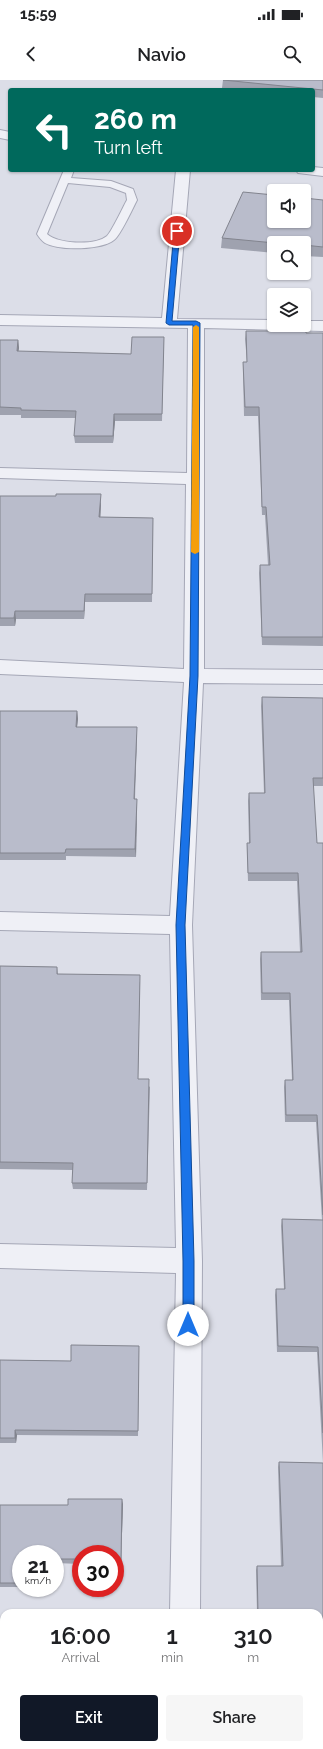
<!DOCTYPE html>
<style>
:root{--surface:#fff;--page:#f6f6f6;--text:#202124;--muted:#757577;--accent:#111827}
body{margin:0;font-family:Raleway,sans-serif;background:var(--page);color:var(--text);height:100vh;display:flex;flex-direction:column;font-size:15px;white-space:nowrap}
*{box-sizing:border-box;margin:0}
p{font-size:13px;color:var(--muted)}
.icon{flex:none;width:22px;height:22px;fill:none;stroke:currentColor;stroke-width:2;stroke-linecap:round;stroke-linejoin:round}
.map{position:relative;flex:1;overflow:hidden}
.details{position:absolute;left:0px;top:1529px;width:323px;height:140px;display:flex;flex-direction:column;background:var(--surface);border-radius:12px 12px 0 0;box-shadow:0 1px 3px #0004}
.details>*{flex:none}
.hud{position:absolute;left:8px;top:8px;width:307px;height:84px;border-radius:4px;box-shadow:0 1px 3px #0004;background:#00695c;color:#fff;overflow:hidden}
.tools{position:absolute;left:267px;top:104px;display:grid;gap:8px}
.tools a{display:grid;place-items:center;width:44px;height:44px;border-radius:4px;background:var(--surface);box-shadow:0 1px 3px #0004;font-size:20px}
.speed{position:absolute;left:12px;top:1465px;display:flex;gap:8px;font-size:20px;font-weight:700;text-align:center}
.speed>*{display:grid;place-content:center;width:52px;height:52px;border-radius:50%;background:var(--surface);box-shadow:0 1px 3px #0004;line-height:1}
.speed small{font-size:10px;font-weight:400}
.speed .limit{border:6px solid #d22;background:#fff;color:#111}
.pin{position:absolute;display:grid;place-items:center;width:34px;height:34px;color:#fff;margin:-17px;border:2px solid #fff;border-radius:50%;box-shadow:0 1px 4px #0007}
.me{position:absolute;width:44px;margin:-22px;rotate:0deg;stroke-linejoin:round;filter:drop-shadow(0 0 3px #0008)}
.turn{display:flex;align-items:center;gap:14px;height:84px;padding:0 20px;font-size:18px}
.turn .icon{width:52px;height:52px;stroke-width:2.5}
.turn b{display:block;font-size:28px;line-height:34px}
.eta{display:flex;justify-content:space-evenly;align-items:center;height:68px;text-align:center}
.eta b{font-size:24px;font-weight:600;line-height:28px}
.primary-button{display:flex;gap:8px;margin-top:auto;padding:8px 20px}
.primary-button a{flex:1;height:46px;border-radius:4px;background:var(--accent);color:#fff;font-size:16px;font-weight:600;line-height:46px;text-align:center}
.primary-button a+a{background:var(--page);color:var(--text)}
.status{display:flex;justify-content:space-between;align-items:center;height:28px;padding:0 20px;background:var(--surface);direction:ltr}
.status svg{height:11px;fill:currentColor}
header{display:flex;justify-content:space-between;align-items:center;height:52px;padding:0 20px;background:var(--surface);font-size:18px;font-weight:600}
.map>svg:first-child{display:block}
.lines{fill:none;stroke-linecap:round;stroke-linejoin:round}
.lane-casing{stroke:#a5a7b6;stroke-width:2}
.street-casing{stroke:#a5a7b6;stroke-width:2}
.lane{fill:#eff0f6;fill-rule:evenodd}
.street{fill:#eff0f6;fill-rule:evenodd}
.wall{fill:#9fa2af}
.shaded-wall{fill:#82848e}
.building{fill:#b9bccb;stroke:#82848e}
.route{fill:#1a73e8;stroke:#114b97}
.slow{fill:#f59e0b}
</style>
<div class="status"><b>15:59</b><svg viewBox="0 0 49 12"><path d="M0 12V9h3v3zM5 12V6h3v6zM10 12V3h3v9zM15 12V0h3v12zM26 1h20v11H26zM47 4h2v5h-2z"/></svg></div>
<header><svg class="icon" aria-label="back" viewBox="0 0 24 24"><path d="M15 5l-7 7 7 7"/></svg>Navio<svg class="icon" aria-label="search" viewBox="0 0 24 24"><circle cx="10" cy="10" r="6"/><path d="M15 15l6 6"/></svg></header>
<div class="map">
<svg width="323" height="1669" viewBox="0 0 323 1669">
<rect width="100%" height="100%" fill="#dcdee8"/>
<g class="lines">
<g class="lane-casing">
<path id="lane" d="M64 90H74L71 98 111 101 133 109 137 120C133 128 120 156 114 160 102 170 59 171 45 163 42 161 39 157 37 154ZM68 103 110 107 126 113 127 120C123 127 112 151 107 156 95 166 58 164 47 154Z"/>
</g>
<g class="street-casing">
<g id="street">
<polygon points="0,50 10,52 10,60 0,58"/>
<polygon points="313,87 323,88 323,96 298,93 296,90 313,90"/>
<polygon points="176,90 190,90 177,239 274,240 274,245 304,245 304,241 323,241 323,251 204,248 204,589 323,590 323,604 203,603 192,845 202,1181 200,1533 170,1533 176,1193 0,1188 0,1164 176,1168 170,854 0,850 0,832 170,836 184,602 0,594 0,580 184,589 186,404 0,398 0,388 187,393 188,248 0,245 0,235 162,238"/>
<rect x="0" y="1631" width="4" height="30"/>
<polygon points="319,1638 323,1638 323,1668 311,1665 319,1665"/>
<rect x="168" y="1665" width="32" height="4"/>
</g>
</g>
<use href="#lane" class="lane"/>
<use href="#street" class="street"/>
</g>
<g class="wall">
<polygon points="223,0 323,0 323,18 313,17 313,10 244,10 222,8"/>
<polygon points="323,120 323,177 304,176 304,163 274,163 274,173 221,168 222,158"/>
<polygon points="246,251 306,253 323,253 323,566 262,565 259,493 260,485 268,485 265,435 262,435 258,336 244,336 243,290 243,282 247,282 245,259"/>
<polygon points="164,257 162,341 115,341 113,363 75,363 74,356 76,338 21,338 21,335 0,335 0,260 18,260 19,268 18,272 131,274"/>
<polygon points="0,416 101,423 100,437 153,438 152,522 85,522 84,539 16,539 15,546 0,546"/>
<polygon points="262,617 323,618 323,706 313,706 317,763 323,763 323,1557 319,1557 319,1533 257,1533 256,1490 257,1486 281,1486 278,1387 279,1382 323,1383 317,1272 277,1272 275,1215 276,1209 284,1209 281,1146 282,1139 322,1140 316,1042 285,1042 284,1007 285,1000 292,1000 289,920 261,920 260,879 261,872 300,872 297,801 248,801 247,771 247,763 249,763 248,721 249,713 264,713 261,626"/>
<polygon points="0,631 77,631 78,639 77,647 137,655 135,719 137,727 136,777 66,776 66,780 0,780"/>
<polygon points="0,886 57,887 58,894 140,902 138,999 150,1007 147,1110 73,1109 72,1103 73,1090 0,1089"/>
<polygon points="139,1271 138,1356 17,1355 16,1363 0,1363 0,1280 71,1281"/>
<polygon points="123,1424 121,1484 115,1484 115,1474 81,1474 81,1484 55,1483 55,1474 21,1474 21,1507 0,1507 0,1425 68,1425"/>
</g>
<g class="shaded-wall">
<polygon points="18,260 19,268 17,279 17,271"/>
<polygon points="114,334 115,341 113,363 113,356"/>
<polygon points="101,414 101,423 100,446 99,437"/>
<polygon points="85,514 85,522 84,539 84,531"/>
<polygon points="15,531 16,539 15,546 14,538"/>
<polygon points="77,631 78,639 76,655 76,647"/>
<polygon points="137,647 137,655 134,727 134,719"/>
<polygon points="137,719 137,727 136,777 135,769"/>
<polygon points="15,1350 17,1355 16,1363 15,1358"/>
<polygon points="122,1419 123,1424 121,1484 121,1480"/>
</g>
<g class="building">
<polygon points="223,0 323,0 323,10"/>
<polygon points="243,112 274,115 274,141 304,141 304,118 323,120 323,167 304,165 304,163 275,163 222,158"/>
<polygon points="246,251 306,251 306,253 323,253 323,557 262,557 260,485 270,485 266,427 262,427 259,327 245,327 243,282 247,282"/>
<polygon points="132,257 164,257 162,334 114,334 113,356 74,356 76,331 21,330 21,328 0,327 0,260 18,260 17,271 131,274"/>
<polygon points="56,414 101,414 99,437 153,438 152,514 85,514 84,531 15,531 14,538 0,538 0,416 56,416"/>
<polygon points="262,617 323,618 323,698 313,698 317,763 323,763 323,1135 317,1035 286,1035 285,1000 293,1000 290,913 262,913 261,872 302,872 298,793 248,793 247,763 250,763 249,713 265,713"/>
<polygon points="0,631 77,631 76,647 137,647 134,719 137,719 135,769 66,769 65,773 0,773"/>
<polygon points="0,886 57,887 57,894 140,895 138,999 149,999 147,1103 72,1103 73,1083 0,1082"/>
<polygon points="282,1139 323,1140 323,1353 318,1267 278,1266 276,1209 285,1209"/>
<polygon points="71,1265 139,1266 138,1351 15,1350 15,1358 0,1358 0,1280 71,1281"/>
<polygon points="279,1382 323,1383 323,1553 319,1553 319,1533 258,1533 257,1486 283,1486"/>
<polygon points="68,1419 122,1419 121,1480 115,1480 115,1474 81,1474 81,1479 55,1479 55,1474 21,1474 21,1503 0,1503 0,1425 68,1425"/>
</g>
<polygon class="route" points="177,149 180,151 172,241 196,241 200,243 198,596 185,845 194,1181 194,1245 192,1249 188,1250 184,1249 183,1245 183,1181 176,845 190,596 193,245 169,245 166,243 174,151"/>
<polygon class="slow" points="196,245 199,247 199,472 195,474 191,472 193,247"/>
</svg>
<div class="tools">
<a><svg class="icon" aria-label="sound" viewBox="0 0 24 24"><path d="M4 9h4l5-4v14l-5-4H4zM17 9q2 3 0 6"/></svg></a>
<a><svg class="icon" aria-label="search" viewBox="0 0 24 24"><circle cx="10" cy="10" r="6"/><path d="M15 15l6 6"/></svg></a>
<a><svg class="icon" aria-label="layers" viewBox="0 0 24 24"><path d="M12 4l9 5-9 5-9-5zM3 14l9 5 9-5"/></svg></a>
</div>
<div class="speed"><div>21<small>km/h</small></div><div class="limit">30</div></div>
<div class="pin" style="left:177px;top:151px;background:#d93025"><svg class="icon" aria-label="arrive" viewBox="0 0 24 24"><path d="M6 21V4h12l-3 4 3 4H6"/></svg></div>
<svg class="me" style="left:188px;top:1245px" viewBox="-20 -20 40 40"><circle r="19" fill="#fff"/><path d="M0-13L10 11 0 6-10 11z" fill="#1a73e8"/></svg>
<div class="hud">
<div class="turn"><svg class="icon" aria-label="left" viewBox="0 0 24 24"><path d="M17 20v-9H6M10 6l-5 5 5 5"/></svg><div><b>260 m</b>Turn left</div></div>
</div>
<section class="details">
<div class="eta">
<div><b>16:00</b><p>Arrival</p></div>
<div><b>1</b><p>min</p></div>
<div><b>310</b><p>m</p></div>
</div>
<div class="primary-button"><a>Exit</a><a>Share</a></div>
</section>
</div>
